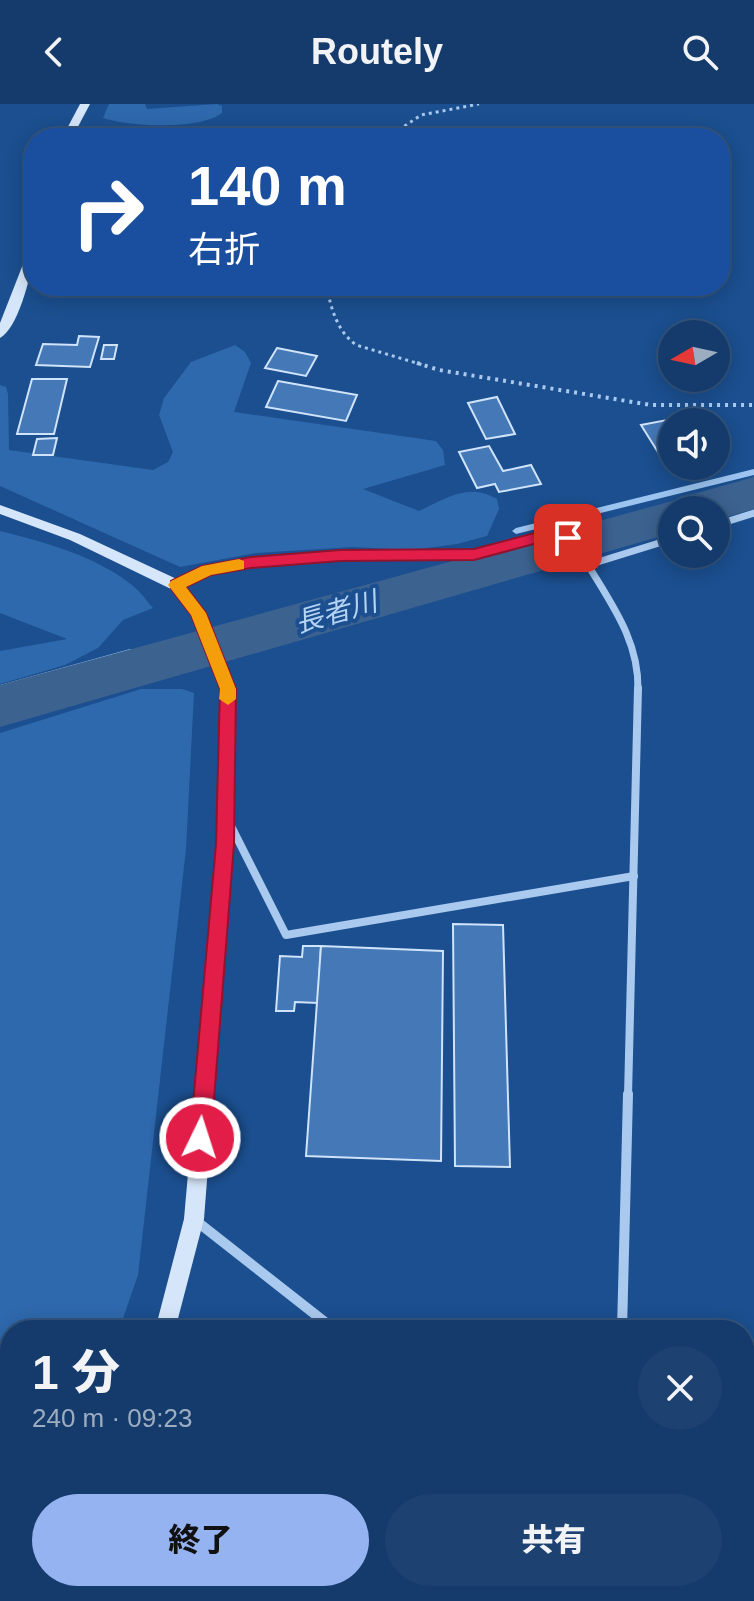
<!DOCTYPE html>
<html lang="ja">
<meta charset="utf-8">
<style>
:root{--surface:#143b6b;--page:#1d4271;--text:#f1f3f6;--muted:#9dadc1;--line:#33557e;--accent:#95b2f1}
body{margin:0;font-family:Helvetica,"Noto Sans JP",sans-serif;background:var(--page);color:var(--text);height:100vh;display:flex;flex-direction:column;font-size:30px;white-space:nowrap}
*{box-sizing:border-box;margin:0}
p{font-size:26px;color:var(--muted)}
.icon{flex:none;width:44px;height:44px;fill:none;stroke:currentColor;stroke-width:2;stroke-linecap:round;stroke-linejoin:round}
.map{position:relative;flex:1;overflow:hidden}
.details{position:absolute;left:0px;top:1216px;width:754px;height:282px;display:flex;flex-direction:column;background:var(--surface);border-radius:32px 32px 0 0;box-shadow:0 4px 20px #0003,0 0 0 2px var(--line)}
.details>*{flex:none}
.guide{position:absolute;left:24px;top:24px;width:706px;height:168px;border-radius:32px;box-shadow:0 4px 20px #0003,0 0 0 2px var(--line);background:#1a4fa0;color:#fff;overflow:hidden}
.needle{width:52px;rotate:261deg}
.buttons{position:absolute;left:658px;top:216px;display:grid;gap:16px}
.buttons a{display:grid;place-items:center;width:72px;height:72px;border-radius:50%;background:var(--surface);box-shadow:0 4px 20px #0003,0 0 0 2px var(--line);font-size:40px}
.pin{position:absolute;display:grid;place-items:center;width:68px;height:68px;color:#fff;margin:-34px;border-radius:16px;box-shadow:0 4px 12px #0006}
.me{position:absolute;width:88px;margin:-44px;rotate:4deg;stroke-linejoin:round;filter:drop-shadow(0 0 6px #0008)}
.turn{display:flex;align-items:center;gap:28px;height:168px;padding:0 32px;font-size:36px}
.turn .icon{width:104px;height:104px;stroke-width:2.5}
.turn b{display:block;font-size:56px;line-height:68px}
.round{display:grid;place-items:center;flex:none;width:84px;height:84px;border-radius:42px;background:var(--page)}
.headline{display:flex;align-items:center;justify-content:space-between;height:136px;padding:0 32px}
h1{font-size:48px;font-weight:800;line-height:60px}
.primary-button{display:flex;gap:16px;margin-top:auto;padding:16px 32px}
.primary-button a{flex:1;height:92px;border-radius:48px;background:var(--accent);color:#111;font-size:32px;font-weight:800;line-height:92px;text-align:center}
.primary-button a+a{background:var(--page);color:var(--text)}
header{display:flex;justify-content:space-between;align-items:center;height:104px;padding:0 32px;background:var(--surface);font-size:36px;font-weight:800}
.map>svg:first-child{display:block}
.green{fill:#2e69ad}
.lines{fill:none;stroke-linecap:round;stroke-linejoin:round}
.stream{fill:#9cc4f0;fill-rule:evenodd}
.river{fill:#3c6290;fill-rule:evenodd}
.building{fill:#4478b7;stroke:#cfe3fa;stroke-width:2}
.path-far1{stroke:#a9c9ee;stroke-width:3;stroke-dasharray:3 4;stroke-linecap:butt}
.path{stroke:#a9c9ee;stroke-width:4;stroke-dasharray:3 5;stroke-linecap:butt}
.street-far2{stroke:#a9c9ee;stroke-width:7}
.street-far1{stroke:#a9c9ee;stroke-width:8}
.street{stroke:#a9c9ee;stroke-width:10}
.secondary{fill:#d6e6fa;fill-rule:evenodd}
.route{fill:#e11d48;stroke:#92132f;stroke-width:2}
.slow{fill:#f59e0b}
.labels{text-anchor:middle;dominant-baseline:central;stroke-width:8;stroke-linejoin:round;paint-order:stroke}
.water-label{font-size:28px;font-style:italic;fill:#b5d3f5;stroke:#1b4f8f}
</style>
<header><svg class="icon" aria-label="back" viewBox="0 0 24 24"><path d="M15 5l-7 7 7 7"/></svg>Routely<svg class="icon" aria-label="search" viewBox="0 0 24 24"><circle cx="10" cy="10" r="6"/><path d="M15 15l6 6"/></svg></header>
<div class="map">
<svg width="754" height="1497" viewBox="0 0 754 1497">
<rect width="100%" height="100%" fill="#1b4f8f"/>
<g class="green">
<path d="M109 0H145L147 5 217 0 222 2V9C200 26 130 23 103 14Z"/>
<path d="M235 241 245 248 251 259 234 308 436 337 443 346 445 361 363 385 419 407C446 394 469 378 497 395L499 405 487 432 457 440 412 446 353 443 256 449 180 463 0 382V281L6 283 8 290 9 346 153 366 168 358 173 348 159 311 164 294 191 258Z"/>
<path d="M0 427C44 438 96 452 132 481 140 487 146 496 153 504L123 516 98 544 65 561 0 580V547L67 535 0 509Z"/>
<polygon points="141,585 182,585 194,589 186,745 138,1171 119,1226 10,1226 10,1438 0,1456 0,629"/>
</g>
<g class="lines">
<g class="stream">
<polygon points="754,365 754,371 516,430 512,427 516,424"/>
<polygon points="130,545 133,546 134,548 133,550 0,589 0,581"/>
</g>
<polygon class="river" points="754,373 754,405 716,416 716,406 672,406 672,429 0,623 0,581 672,397 677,398 679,394"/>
</g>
<g class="building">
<polygon points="79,232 99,233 90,263 36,261 43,240 77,241"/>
<polygon points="104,241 117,241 114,255 101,255"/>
<polygon points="277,244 317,252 306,272 265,264"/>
<polygon points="32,275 67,275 54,330 17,330"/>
<polygon points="278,277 357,291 346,317 266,303"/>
<polygon points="497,293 515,330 486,335 468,299"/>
<polygon points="667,316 672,323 672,362 676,362 668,364 641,321"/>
<polygon points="57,334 53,351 33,351 37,335"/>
<polygon points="489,342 503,367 531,361 541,380 499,388 495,380 477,384 459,348"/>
<polygon points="453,820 503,821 510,1063 455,1062"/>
<polygon points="303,842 321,842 318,899 295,898 294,907 276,907 280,852 302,853"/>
<polygon points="321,842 443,847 441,1057 306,1052"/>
<polygon points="163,1488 238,1488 238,1497 164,1497"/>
<polygon points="350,1488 413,1496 414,1488 449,1488 514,1497 349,1497"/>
</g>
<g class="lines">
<g class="path-far1">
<polyline points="387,34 421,11 479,0"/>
<path d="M326 182C332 205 336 226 356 241L423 261"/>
</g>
<polyline class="path" points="417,259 439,266 651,301 754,301"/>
<g class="street-far2">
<polyline points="716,421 754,409"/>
<path d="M588 461C612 501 639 537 638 586"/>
<polyline points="176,481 208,466 251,458 340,451 474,450 557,428 568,434 588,461 672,435"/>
</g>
<g class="street-far1">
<polyline points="230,720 286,831 634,772"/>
<polyline points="628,992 638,584"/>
</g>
<g class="street">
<polyline points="195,1116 335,1226"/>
<polyline points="622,1226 628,990"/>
<polyline points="546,1488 546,1497"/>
<polyline points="622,1488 622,1497"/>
</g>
<g class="secondary">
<polygon points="80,0 90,0 72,34 62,34"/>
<path d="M34 142C34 163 19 224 0 234V219L29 145Z"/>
<polygon points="0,401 80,430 181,477 205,509 235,585 233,740 204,1115 175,1226 155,1226 184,1115 217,740 221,585 192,511 171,485 70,436 0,410"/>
<polygon points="25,1488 48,1488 44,1497 21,1497"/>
</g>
</g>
<polygon class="route" points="557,423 574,430 574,437 568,439 556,434 474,456 340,457 251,464 211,471 186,483 206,509 236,585 234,740 211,1034 208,1042 200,1045 193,1042 190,1034 216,740 220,585 191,511 171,485 171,477 202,462 251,453 340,446 474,445"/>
<polygon class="slow" points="239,455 244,457 244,465 211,471 186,483 206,509 236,585 236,595 228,601 219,595 220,585 191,511 168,481 171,477 202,462"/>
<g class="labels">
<g class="water-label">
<text transform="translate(336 508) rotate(-16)">長者川</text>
</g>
</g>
</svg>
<div class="buttons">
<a><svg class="needle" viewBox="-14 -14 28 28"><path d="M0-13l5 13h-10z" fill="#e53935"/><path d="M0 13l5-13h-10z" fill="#9dadc1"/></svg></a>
<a><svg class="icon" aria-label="sound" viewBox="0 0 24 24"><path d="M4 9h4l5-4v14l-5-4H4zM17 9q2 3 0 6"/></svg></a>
<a><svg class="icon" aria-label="search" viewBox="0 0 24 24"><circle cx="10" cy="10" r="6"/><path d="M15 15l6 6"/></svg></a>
</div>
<div class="pin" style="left:568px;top:434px;background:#d93025"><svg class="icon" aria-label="arrive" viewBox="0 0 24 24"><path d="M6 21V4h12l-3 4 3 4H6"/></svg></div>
<svg class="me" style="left:200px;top:1034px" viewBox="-20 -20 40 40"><circle r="17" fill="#e11d48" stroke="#fff" stroke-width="3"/><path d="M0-11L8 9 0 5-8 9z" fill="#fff"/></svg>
<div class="guide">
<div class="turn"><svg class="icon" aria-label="right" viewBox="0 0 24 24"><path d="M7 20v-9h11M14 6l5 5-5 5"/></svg><div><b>140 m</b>右折</div></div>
</div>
<section class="details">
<div class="headline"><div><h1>1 分</h1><p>240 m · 09:23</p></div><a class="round"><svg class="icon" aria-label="close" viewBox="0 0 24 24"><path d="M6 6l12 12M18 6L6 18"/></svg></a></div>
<div class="primary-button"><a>終了</a><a>共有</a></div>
</section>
</div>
